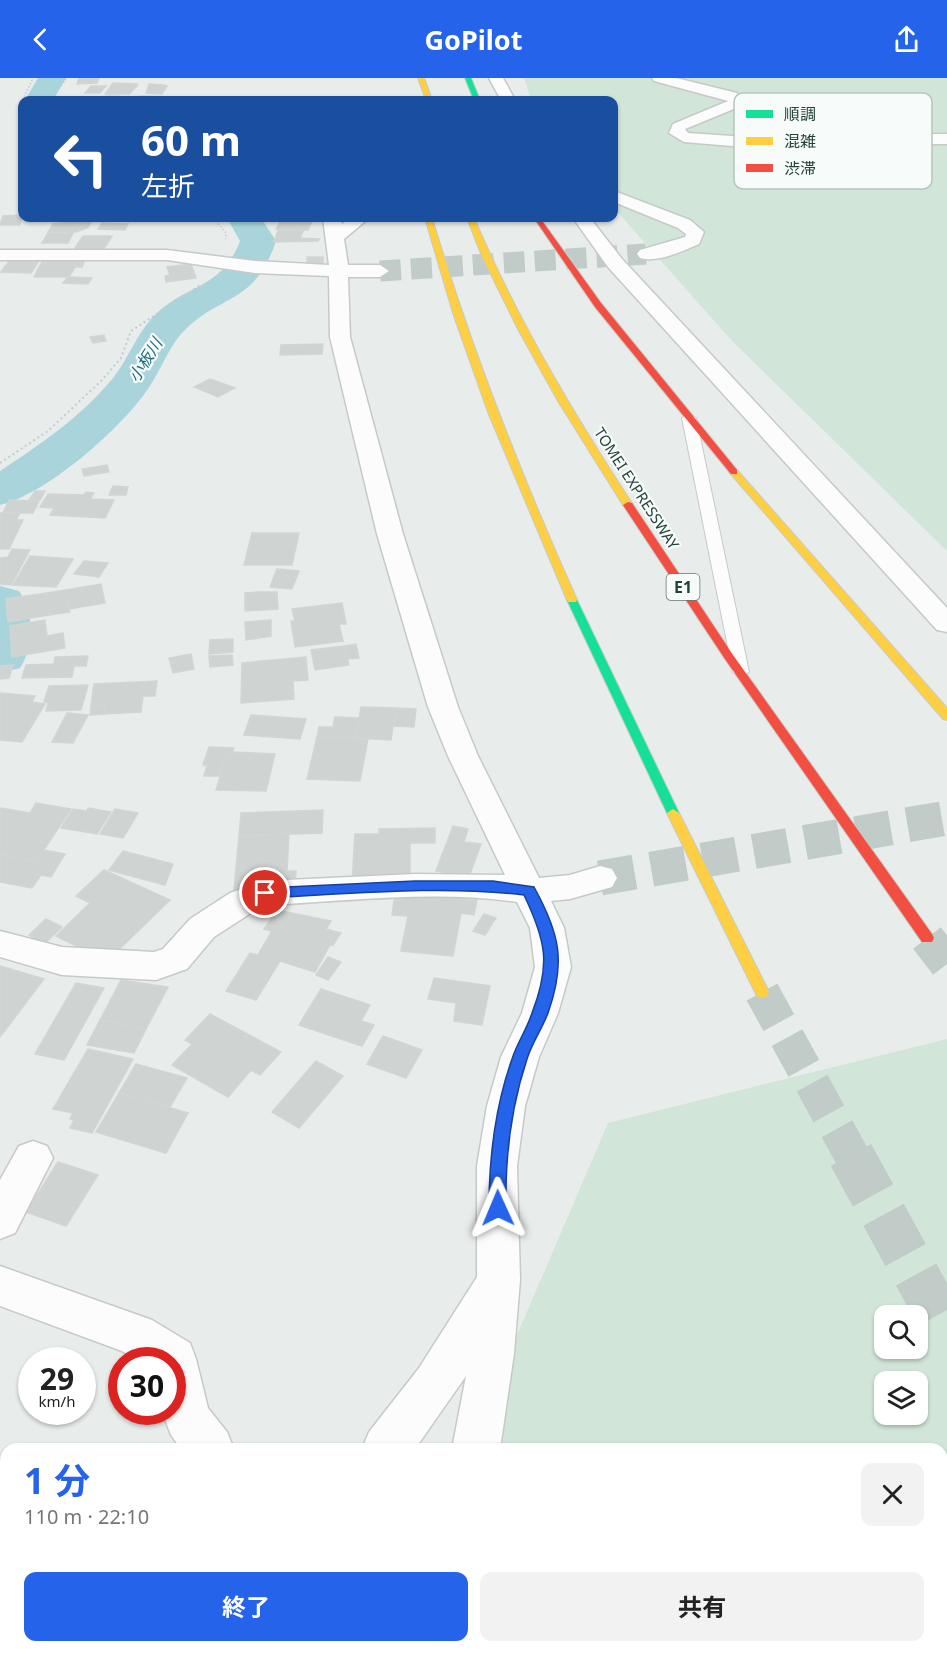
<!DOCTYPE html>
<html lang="ja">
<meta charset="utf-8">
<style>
:root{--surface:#fff;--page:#f2f2f2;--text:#222;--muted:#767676;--accent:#2563eb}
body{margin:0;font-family:"Noto Sans","Noto Sans JP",sans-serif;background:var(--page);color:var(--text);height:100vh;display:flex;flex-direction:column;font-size:22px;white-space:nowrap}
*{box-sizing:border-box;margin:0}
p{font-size:20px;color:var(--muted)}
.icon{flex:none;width:33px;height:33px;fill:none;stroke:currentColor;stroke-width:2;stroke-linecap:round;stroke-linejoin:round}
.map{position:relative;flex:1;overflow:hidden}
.details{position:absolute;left:0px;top:1365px;width:948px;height:210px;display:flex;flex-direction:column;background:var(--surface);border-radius:18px 18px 0 0;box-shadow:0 2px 4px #0004}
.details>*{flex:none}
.hud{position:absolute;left:18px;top:18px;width:600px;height:126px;border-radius:12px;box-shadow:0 2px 4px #0004;background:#1a4fa0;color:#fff;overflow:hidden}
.tools{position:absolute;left:874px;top:1227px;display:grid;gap:12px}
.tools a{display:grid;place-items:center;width:54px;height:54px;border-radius:12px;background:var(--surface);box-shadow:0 2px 4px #0004;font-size:30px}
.speed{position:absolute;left:18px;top:1269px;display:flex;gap:12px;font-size:30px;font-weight:700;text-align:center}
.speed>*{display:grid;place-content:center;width:78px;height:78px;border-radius:50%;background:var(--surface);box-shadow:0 2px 4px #0004;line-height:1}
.speed small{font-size:15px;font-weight:400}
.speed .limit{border:9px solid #d22;background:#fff;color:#111}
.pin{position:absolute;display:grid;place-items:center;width:51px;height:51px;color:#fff;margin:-26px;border:3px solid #fff;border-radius:50%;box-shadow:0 2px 6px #0007}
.me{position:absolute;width:66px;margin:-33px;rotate:359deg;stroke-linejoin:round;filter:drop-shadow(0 0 4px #0008)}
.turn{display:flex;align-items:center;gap:21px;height:126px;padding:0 24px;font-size:27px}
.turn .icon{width:78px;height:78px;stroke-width:2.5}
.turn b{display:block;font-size:42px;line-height:51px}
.round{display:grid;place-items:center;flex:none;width:63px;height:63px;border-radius:12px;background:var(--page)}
.summary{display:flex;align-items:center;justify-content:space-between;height:102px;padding:0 24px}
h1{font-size:36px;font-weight:700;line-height:45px;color:var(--accent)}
.action{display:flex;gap:12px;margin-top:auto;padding:12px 24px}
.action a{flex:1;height:69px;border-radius:12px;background:var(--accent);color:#fff;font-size:24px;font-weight:700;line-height:69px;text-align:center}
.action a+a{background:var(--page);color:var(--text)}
header{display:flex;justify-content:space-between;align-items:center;height:78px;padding:0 24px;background:var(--accent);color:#fff;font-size:27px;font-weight:700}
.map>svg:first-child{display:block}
.green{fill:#d1e6d8;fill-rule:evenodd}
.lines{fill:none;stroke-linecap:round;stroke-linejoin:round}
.river{fill:#a9d4db;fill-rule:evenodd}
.building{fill:#cfd4d2;stroke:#d1d6d4;stroke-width:1.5}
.street-tunnel-far1{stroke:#c1cbc8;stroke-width:21;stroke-dasharray:21 10;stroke-linecap:butt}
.street-tunnel{stroke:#c1cbc8;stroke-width:35;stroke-dasharray:35 17;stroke-linecap:butt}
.highway-tunnel-far1{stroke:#c1cbc8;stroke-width:35;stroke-dasharray:35 17;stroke-linecap:butt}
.highway-tunnel{stroke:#c1cbc8;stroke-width:46;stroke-dasharray:46 22;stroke-linecap:butt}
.lane-casing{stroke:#c5cac8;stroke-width:2}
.street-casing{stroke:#c5cac8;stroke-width:3}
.fast-casing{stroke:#c3ccc9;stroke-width:2}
.slow-casing{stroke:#c3ccc9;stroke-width:2}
.jam-casing{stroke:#c3ccc9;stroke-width:2}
.path-far1{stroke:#c3ccca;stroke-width:1.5;stroke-dasharray:1.5 2;stroke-linecap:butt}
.path{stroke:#c3ccca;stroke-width:2;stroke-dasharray:2 3;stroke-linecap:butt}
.lane{fill:#fcfcfc;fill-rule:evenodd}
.street{fill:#fcfcfc;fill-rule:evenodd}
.fast{fill:#16e098;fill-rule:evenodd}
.slow{fill:#ffcf43;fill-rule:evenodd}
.jam{fill:#f24e42;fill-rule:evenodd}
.route{fill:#2563eb;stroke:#184099;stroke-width:1.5}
.labels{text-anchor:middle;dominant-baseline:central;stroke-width:4.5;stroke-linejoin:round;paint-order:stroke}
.far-street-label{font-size:15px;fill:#24423a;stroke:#f7fbf9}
.far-water-label{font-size:16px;font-style:italic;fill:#1c6f80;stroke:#f7fbf9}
.shield{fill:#f7fbf9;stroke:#637a73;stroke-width:1.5}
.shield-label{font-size:16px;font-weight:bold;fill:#24423a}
.key{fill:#f7fbf9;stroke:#b8c4c0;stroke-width:1.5}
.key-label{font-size:16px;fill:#24423a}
</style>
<header><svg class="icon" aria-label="back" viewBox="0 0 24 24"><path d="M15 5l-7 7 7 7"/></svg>GoPilot<svg class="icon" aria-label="share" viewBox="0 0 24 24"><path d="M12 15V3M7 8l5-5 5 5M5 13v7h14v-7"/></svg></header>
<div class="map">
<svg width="947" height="1575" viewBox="0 0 947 1575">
<rect width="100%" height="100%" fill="#e8edeb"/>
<g class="green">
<polygon points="524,0 947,0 947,473 733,264 614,130 614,22 531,22"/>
<path d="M947 961V1575H380L383 1569H942V1371H468L608 1045ZM885 1238H918V1270H885ZM885 1304H918V1336H885Z"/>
</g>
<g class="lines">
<g class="river">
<polygon points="38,0 66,0 53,22 25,22"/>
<path d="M227 140H261L276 163C254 229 218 215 181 256 166 274 158 299 143 318 114 356 46 416 0 427V393C41 366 82 338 113 300 128 281 136 257 153 239 184 206 222 212 240 163Z"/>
<path d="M0 508 19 513C34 535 35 567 20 590L0 595Z"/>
</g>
</g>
<g class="building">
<polygon points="79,0 99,0 97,5 77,6"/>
<polygon points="113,5 137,6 135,8 137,8 129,16 105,16"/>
<polygon points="149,6 163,7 167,8 162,16 146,15"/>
<polygon points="91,8 106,8 100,15 85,15"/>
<polygon points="107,18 130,19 126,22 101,22"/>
<polygon points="140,18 174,19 171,22 137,22"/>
<polygon points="22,137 20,147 0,147 3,138"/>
<polygon points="281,142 312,143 308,152 276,151"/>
<polygon points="66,144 91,144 88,150 75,154 48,154 53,146"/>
<polygon points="102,145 128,146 125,152 98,151"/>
<polygon points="278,152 303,153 300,160 319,161 318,163 274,164"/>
<polygon points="48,155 73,155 68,165 42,165"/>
<polygon points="83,158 112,158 102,174 73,173"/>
<rect x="307" y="179" width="16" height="6"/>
<polygon points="10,182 39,183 31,195 1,194"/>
<polygon points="43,182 85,182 82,189 75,189 69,199 34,199"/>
<polygon points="191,186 196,200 166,204 165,198 170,197 167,189"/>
<polygon points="68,199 92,200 88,206 63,205"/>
<polygon points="104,257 106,263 93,265 90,259"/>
<polygon points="323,266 322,276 280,277 281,267"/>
<polygon points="210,301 235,310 218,319 194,309"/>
<polygon points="107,387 109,394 84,398 82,391"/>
<polygon points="113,408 128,409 126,417 109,417"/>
<polygon points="35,413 45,413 40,422 29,422"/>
<polygon points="86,414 94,415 90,421 114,422 105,440 50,437 54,430 40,429 48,416 84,417"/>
<polygon points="9,422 39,423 33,435 3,435"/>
<polygon points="0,435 20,435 16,442 23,442 9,471 0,471"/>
<polygon points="252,455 299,455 292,487 244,487"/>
<polygon points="12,471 30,472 11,507 0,506 0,480 8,479"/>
<polygon points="30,478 73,481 56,509 13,507"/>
<polygon points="84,483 108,485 99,499 74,496"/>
<polygon points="277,491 299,493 292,511 270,509"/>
<polygon points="101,506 105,525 70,531 65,512"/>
<polygon points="65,512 70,534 50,537 46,515"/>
<polygon points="258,514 277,514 278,531 245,533 245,515"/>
<polygon points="46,515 50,537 8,544 6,521"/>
<polygon points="342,525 346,546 339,546 343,563 295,569 291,543 295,543 292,531"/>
<polygon points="45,542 47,558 63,555 65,570 12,579 10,548"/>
<polygon points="271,542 271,558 246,562 245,544"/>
<polygon points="233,561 233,574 209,576 210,562"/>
<polygon points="356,566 359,580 347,581 344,568"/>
<polygon points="344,568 349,587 315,592 311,572"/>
<polygon points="191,576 194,591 173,595 169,580"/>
<polygon points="232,577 233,587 210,589 209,578"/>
<polygon points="88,578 86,588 74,588 72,599 22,600 26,587 54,586 55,579"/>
<polygon points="306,579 308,602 293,603 294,621 241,625 242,585"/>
<polygon points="13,587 9,600 0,601 0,588"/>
<polygon points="157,603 155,618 143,618 141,634 104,636 105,627 91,628 94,606"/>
<polygon points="88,607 81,632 46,633 48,624 44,624 49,608"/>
<polygon points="0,615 35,618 32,624 45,626 22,664 0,662"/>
<polygon points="105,627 104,636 90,637 91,628"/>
<polygon points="361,629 396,630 391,662 356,660"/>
<polygon points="396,630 416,631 414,649 394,648"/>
<polygon points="67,635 88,637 73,665 52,664"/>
<polygon points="251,637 306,641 300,661 244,657"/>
<polygon points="335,639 359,640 356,660 317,659 319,649 333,649"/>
<polygon points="317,659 368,661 360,703 307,701"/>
<polygon points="209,669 234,670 231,679 226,679 219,698 204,698 207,687 203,687"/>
<polygon points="232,674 275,676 266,713 216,712 226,679 231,679"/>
<polygon points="36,725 71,731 36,784 0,776 0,730 30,735"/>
<polygon points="88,730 111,734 97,756 61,750 73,731 87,733"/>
<polygon points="115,731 138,735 123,760 100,756"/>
<polygon points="323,732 322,755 239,758 241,735"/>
<polygon points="453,748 468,751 464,764 481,766 469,799 436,793"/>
<polygon points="435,750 435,765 410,765 410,804 352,805 355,756 379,756 379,751"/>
<polygon points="289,756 287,793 296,793 295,809 234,812 239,758"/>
<polygon points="44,772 65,776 51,799 29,795"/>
<polygon points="123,773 173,786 165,807 109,792"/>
<polygon points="0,776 36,784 29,795 41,797 32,810 0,804"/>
<polygon points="104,792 170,822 107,883 56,858 90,825 76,818"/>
<polygon points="400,815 477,822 474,837 461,835 453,878 401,873 408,838 392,837 394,823"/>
<polygon points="277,832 331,843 326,851 341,855 333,867 330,867 315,894 280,883 256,922 226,913 250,875 258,877 272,853 264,851"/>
<polygon points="484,836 496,840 485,857 473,853"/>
<polygon points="46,841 62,849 44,866 29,857"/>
<polygon points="328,879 341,884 328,902 316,897"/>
<polygon points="0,888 44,901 0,959"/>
<polygon points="434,900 490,908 482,947 454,943 456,925 428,921"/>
<polygon points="121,902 168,909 146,951 100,942"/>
<polygon points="76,905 104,910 64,982 35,976"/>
<polygon points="321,911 370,927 361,943 374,947 362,968 299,947"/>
<polygon points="210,936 281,974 260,997 251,992 228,1019 172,987 192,966 185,962"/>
<polygon points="100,942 146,951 134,975 87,967"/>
<polygon points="383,958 422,972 406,1000 367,986"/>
<polygon points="88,971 133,981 92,1055 70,1050 74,1042 70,1041 73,1035 53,1031"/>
<polygon points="316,983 343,998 299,1050 272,1034"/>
<polygon points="136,986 187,1000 170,1029 119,1015"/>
<polygon points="119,1015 188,1035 166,1075 96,1054"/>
<polygon points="58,1084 98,1097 66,1148 26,1134"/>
</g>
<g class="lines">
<polyline class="street-tunnel-far1" points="380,193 646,176"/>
<polyline class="street-tunnel" points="600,800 947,740"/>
<g class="highway-tunnel-far1">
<polyline points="927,860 947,886"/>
<polyline points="762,914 852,1078"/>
</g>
<polyline class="highway-tunnel" points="851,1077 947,1253"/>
<g class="lane-casing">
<polygon id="lane" points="689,336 696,340 749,594 741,599 733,594 682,340"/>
</g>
<g class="street-casing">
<g id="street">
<polygon points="489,0 503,0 515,22 501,22"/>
<polygon points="652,0 676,0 737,15 743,25 741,28 685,51 688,55 732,58 947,56 947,66 732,68 684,64 669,55 673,46 728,23 654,3"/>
<path d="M614 113 690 142 704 154 699 166C682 173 659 185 640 180L637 176 640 172 685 159 686 156 678 150 614 124Z"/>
<path d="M323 140H340L342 146 350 140H369L344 161 348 187H380L389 193 380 199H348L350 259 403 456 458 629 478 678 539 800 570 797 600 788 612 791 617 800 612 809 570 821 551 823 564 850 571 889 558 935 539 979 525 1028 517 1088 520 1202 514 1275 500 1371H452L466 1298 415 1371H362L369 1354 419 1290 477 1199V1088L487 1028 501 979 522 935 535 889 530 850 517 824C436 812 350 823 268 827L254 833 214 859 187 891 156 902 62 897 0 879V853L62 869 154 874 163 871 190 841 230 815 265 803 415 796 505 797 448 678 428 629 377 456 330 259 329 198 255 195 167 182H0V172H167L255 183 329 187Z"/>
<polygon points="573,140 590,140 622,181 947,530 947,554 937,552 608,189"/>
<polygon points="33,1063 47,1068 53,1080 15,1155 0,1161 0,1102 19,1068"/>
<polygon points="0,1188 152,1242 190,1265 196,1281 208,1330 227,1354 234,1371 181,1371 171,1357 162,1334 172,1334 172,1282 136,1282 122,1273 0,1228"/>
<polygon points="369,1569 422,1569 419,1575 367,1575"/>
</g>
</g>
<g class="fast-casing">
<g id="fast">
<polygon points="465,0 471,0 480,22 474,22"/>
<polygon points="572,519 577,522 679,735 678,738 673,739 667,735 567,522"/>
</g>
</g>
<g class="slow-casing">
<g id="slow">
<polygon points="418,0 424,0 432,22 426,22"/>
<path d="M425 140H432C471 271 521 397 577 522L576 524H568L567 522 488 334 454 238Z"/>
<path d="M467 140H474C517 241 573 335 633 427L632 429 628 430 623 427 558 323 518 251 482 178Z"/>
<polygon points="734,391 737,392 947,630 947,642 943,641 731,396 729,394"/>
<polygon points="673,731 679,735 769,914 767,918 762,920 757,918 755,914 667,735"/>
</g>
</g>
<g class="jam-casing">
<g id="jam">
<polygon points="534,140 540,140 601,225 737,392 737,396 731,396 595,229"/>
<polygon points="628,424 632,425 733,577 932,856 934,860 932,864 922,864 725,581 623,427"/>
</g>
</g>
<g class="path-far1">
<polyline points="51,22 67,0"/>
<polyline points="22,45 18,32 33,0"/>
<polyline points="214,140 226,155 226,161"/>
<polyline points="257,140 263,148"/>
</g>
<polyline class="path" points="0,385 48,353 101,303 121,280 131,253 202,206"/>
<use href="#lane" class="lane"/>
<use href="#street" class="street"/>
<use href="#fast" class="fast"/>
<use href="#slow" class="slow"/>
<use href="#jam" class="jam"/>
</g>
<path class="route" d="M415 803H493L534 809C560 856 566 884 548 935 542 951 532 965 527 981 511 1029 505 1079 506 1130L504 1135 498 1137 492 1135 489 1130C489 1079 495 1029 512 981 517 965 527 951 532 935 551 886 546 863 524 817 439 807 351 816 265 820L258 815 265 810Z"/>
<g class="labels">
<g class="far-street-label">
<text transform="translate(637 410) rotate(57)">TOMEI EXPRESSWAY</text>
</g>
<g class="far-water-label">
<text transform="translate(145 282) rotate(-58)">小板川</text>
</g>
<rect class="shield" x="666.5" y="496" width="33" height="26" rx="4.5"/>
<g class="shield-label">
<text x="683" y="509">E1</text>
</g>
</g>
<rect x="734" y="15" width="198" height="96" rx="9" class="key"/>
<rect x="746" y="32" width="27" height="8" fill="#16e098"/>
<rect x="746" y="59" width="27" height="8" fill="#ffcf43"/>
<rect x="746" y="86" width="27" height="8" fill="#f24e42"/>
<g class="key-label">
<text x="784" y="42">順調</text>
<text x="784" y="69">混雑</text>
<text x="784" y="96">渋滞</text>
</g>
</svg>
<div class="tools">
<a><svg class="icon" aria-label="search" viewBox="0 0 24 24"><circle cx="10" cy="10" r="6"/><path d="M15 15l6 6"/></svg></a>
<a><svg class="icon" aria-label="layers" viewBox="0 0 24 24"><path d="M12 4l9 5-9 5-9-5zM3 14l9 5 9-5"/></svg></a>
</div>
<div class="speed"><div>29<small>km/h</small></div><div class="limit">30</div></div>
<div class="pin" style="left:265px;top:815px;background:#d93025"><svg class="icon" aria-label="arrive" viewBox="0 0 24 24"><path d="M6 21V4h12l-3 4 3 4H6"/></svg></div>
<svg class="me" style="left:498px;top:1130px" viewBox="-20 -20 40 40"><path d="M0-17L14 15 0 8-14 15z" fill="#2563eb" stroke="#fff" stroke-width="4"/></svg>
<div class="hud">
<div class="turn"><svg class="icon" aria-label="left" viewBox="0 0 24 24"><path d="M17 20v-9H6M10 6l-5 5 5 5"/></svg><div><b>60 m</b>左折</div></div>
</div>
<section class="details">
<div class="summary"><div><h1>1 分</h1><p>110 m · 22:10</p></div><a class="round"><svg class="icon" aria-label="close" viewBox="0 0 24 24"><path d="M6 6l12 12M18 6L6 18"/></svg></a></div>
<div class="action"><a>終了</a><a>共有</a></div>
</section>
</div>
